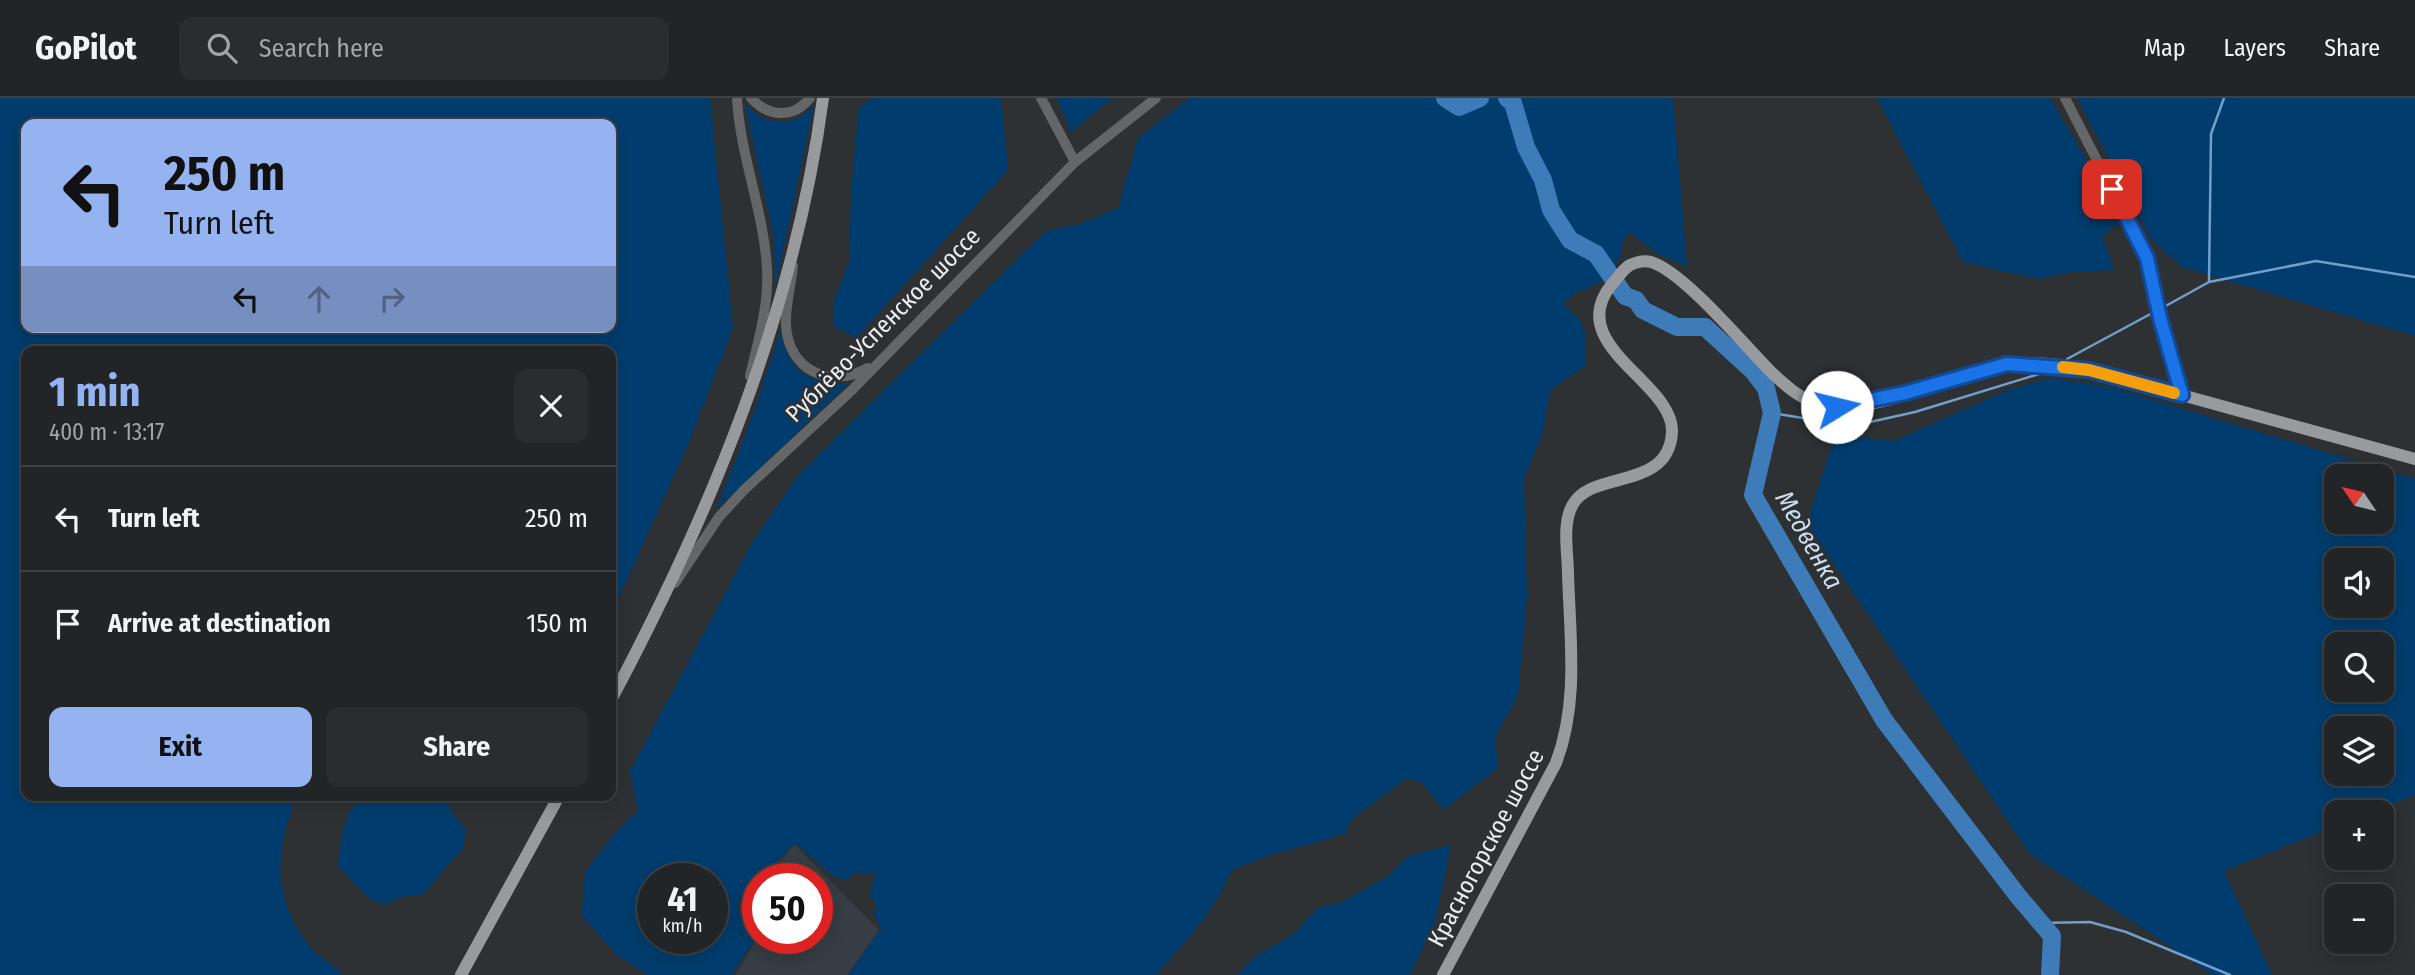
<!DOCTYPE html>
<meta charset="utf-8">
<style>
:root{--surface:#222527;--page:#2a2d2f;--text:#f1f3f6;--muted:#a2a5a7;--line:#3f4244;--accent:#95b2f1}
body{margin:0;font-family:"Fira Sans Condensed",sans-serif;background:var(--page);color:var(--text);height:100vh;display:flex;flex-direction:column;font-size:26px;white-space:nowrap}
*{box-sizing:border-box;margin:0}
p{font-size:23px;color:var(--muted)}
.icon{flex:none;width:38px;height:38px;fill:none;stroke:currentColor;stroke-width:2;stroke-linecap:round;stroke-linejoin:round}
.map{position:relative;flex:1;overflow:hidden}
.sheet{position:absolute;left:21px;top:248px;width:595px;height:455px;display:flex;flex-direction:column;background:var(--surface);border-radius:14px;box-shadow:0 4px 18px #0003,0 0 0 2px var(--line)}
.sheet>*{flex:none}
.guide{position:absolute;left:21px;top:21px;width:595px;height:214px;border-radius:14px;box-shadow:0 4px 18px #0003,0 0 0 2px var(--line);background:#95b2f1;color:#111;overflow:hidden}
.needle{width:46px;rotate:305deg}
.fabs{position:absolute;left:2324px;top:366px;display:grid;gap:14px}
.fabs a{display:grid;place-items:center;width:70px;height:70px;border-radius:14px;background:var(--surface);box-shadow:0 4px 18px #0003,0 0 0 2px var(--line);font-size:35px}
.speed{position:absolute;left:637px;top:765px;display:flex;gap:14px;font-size:35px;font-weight:700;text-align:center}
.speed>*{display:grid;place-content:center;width:91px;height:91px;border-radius:50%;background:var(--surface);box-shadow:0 4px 18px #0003,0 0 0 2px var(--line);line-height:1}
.speed small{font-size:18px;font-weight:400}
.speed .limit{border:10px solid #d22;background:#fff;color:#111}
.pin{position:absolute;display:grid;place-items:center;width:60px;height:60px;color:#fff;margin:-30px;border-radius:14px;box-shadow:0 4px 10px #0006}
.me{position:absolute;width:77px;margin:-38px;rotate:81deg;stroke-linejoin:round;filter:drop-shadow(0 0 5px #0008)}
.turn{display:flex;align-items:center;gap:24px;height:147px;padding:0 28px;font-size:32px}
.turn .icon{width:91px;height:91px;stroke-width:2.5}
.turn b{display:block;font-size:49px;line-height:60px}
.lanes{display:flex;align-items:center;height:66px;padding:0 28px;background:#0003;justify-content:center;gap:35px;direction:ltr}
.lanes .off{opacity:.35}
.round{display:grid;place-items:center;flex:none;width:74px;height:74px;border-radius:14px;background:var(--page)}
.overview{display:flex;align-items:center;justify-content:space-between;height:119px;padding:0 28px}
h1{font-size:42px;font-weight:700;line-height:52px;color:var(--accent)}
.action{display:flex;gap:14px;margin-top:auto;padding:14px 28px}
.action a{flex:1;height:80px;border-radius:14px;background:var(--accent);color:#111;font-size:28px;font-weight:700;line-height:80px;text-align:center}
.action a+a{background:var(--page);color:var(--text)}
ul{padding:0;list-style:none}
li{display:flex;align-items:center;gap:21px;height:105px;padding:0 28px;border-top:2px solid var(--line)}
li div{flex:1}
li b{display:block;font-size:26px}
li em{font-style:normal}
header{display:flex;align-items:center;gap:42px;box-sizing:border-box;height:98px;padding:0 35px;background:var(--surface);border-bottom:2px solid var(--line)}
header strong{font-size:33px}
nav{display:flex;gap:38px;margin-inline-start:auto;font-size:24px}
.search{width:490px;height:63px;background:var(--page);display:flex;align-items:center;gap:18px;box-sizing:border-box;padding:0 24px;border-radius:14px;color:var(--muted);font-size:26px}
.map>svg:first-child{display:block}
.built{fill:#363d44}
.green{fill:#003d6e;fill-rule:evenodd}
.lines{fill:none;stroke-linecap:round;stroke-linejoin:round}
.stream{stroke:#729eca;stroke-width:2.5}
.river{stroke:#3d7cb9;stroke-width:18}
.minor{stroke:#646667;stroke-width:10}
.major{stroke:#989a9e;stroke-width:12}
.route-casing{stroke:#114b97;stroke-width:18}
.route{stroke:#1a73e8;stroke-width:12}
.slow{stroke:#f59e0b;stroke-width:12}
.labels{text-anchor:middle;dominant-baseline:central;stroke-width:5;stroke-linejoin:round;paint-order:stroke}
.street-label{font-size:24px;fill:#eceef0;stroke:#2e3134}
.water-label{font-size:26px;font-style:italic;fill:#cedeef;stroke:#2e3134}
</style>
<header>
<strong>GoPilot</strong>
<div class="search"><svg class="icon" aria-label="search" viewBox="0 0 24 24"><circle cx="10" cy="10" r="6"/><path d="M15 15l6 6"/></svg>Search here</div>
<nav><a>Map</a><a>Layers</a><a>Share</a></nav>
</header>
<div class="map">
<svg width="2415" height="877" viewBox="0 0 2415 877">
<rect width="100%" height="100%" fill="#2e3134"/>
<polygon class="built" points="795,747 879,832 847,877 735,877 758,839 817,840 817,780 763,780"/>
<g class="green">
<path d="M0 0H710L733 230 689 344 611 517V254H26V698H297C274 751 272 803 311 850 319 859 331 866 341 873L340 877H0ZM26 26H611V229H26Z"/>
<polygon points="874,0 1001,0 1008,72 856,240 834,228 833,205 849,165 851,95 859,9"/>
<polygon points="1057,0 1112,0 1071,34"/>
<path d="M1190 0H1673L1687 168 1658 156 1629 134 1623 141 1621 158 1599 185 1575 195 1562 207C1589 224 1587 238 1585 268L1550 292 1542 337 1524 381 1527 499 1518 598 1495 639 1498 670 1443 712 1423 685 1407 680 1352 721 1345 735C1307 749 1268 754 1231 773 1213 816 1186 843 1156 877H848L881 831 874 816 877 805 869 799 875 776 857 774 845 782 833 778 795 745 761 780H758L737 806 756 823V839L732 877H648L617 857 582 818 585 774 614 736 638 713 630 673 752 445 798 377 1046 133 1080 126 1118 110 1138 40ZM653 780H712V840H653Z"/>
<polygon points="1877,0 2050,0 2103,90 2119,125 2102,138 2115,172 2071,174 2038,181 1963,164"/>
<polygon points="2077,0 2415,0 2415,238 2182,169 2151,141"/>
<path d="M745 6C766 30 793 30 814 7L775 190 774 140Z"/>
<path d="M781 234C786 271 812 289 849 285L716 412 749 328Z"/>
<path d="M2050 280 2110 289 2415 381V697L2372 714H2336V728L2224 773 2272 877H2213L2030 756 1807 426 1835 337 1894 343 2008 292ZM2336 378H2382V424H2336ZM2382 462V508H2336V462ZM2382 546V592H2336V546ZM2336 630H2382V676H2336Z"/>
<polygon points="375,698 446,698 449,710 465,731 464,749 422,797 403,798 385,807 370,801 338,768 342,733 352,709"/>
<polygon points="1451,747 1435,825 1410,877 1237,877 1255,859 1293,836 1319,809 1340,805 1387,779 1409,758"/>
</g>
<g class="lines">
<g class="stream">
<polyline points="2209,183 2211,36 2224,0"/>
<polyline points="2162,210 2209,184 2316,163 2415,179"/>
<polyline points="2067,261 2156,213"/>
<polyline points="1772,315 1852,328 1915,314 2042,275"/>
<polyline points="2041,825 2090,824 2126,834 2230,877"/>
</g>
<g class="river">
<polyline points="1445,0 1459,9 1480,0"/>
<polyline points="1507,0 1513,5 1526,49 1543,82 1551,112 1570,142 1596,156 1625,198 1636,202 1643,212 1677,229 1705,229 1753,273 1766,290 1772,315 1753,397 1884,622 2018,798 2052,838 2050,877"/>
</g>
<g class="minor">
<path d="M737 0C740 58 764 113 767 171 769 208 758 243 750 278"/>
<path d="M751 0C768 19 793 21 810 0"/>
<polyline points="1041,0 1075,64"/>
<polyline points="2065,0 2147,160 2160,220 2183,297"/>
<path d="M793 168C791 187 785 209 786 228 789 273 830 291 868 270"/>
<polyline points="675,485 719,419 744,392 852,292 1075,64 1156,0"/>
</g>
<g class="major">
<path d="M611 602C711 415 795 211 823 0"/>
<polyline points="461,877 559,698"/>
<path d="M1443 877 1556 665C1579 605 1570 540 1568 476 1568 456 1562 427 1572 408 1590 371 1669 394 1672 334 1674 284 1562 247 1612 186 1618 180 1623 171 1630 167 1637 164 1644 162 1651 164 1684 174 1745 248 1772 275 1785 287 1798 299 1815 305 1867 323 1953 274 2006 267 2065 258 2133 284 2189 299 2264 320 2340 340 2415 361"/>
</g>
</g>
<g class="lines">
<g class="route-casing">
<polyline id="route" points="1837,309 1905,295 2007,266 2089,272 2182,297 2160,220 2147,160 2112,91"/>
</g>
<use href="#route" class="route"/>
<polyline class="slow" points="2063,269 2089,272 2174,295"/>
</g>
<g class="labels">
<g class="street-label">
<text transform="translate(883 227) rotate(-45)">Рублёво-Успенское шоссе</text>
<text transform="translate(1486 750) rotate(-62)">Красногорское шоссе</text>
</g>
<g class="water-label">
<text transform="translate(1809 442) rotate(60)">Медвенка</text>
</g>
</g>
</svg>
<div class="fabs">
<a><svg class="needle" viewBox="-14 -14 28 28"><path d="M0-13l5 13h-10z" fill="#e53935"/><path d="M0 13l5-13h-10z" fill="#a2a5a7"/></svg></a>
<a><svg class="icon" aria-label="sound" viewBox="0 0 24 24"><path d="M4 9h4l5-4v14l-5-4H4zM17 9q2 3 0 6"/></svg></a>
<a><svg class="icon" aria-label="search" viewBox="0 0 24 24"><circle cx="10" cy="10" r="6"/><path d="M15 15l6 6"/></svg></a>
<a><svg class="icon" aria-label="layers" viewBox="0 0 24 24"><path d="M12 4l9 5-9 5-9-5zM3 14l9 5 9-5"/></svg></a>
<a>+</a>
<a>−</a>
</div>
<div class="speed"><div>41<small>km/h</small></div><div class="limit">50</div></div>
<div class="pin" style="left:2112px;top:91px;background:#d93025"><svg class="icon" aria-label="arrive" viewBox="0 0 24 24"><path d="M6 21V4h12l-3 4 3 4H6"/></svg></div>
<svg class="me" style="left:1837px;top:309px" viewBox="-20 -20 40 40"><circle r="19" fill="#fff"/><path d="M0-13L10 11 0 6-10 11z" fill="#1a73e8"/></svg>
<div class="guide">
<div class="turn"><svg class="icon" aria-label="left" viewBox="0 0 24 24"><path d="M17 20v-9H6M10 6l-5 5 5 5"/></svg><div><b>250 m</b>Turn left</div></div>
<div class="lanes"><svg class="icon" aria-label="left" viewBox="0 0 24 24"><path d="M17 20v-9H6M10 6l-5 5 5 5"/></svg><svg class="icon off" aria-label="ahead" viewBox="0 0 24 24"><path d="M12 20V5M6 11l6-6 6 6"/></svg><svg class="icon off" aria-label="right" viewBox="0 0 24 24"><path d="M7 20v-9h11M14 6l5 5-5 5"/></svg></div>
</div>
<section class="sheet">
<div class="overview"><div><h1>1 min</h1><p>400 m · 13:17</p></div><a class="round"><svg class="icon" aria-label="close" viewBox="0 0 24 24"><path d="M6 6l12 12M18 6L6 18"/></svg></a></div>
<ul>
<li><svg class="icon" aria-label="left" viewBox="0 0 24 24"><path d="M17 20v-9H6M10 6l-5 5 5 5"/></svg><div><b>Turn left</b></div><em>250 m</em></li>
<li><svg class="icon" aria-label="arrive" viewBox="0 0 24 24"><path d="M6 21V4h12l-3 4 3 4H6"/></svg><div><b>Arrive at destination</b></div><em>150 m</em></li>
</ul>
<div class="action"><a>Exit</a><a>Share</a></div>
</section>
</div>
